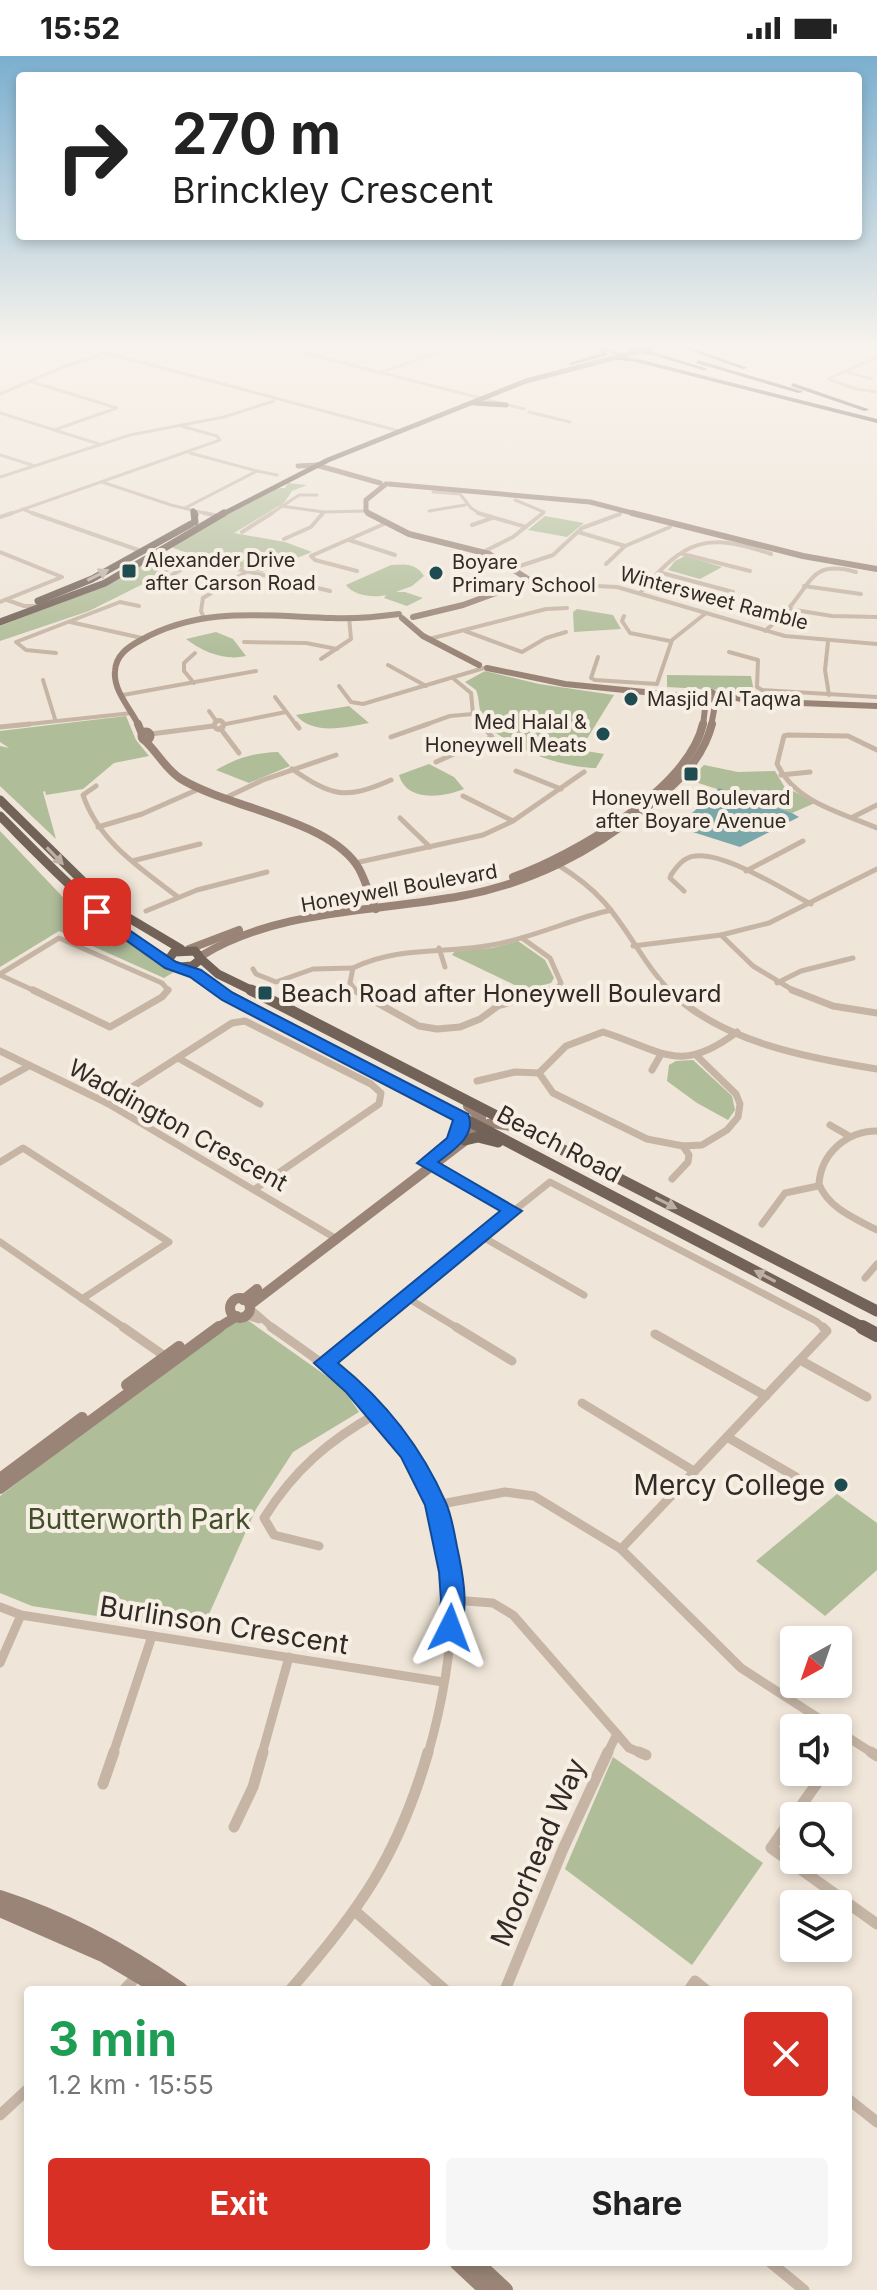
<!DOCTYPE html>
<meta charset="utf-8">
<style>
:root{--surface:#fff;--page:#f6f6f6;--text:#222;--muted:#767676;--accent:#d93025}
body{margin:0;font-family:Inter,sans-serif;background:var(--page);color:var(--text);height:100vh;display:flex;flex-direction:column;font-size:30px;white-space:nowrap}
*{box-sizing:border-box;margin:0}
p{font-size:26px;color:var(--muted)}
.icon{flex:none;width:44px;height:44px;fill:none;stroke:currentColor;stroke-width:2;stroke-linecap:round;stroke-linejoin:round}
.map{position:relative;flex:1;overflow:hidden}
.side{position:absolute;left:24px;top:1930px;width:828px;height:280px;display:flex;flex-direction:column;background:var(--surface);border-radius:8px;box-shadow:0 4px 12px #0003}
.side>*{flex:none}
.top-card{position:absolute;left:16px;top:16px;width:846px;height:168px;border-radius:8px;box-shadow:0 4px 12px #0003;background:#fff;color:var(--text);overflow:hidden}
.needle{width:52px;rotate:220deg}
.controls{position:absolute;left:780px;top:1570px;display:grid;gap:16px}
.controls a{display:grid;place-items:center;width:72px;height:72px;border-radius:8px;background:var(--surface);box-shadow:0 4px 12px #0003;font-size:40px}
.pin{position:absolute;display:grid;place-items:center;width:68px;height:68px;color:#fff;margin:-34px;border-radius:16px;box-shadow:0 4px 12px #0006}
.me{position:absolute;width:88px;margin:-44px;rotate:3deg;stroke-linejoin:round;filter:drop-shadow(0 0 6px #0008)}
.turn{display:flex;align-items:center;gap:28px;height:168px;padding:0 24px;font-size:36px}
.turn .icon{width:104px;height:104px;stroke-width:2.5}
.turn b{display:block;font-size:56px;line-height:68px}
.round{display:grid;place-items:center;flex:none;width:84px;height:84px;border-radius:8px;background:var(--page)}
.head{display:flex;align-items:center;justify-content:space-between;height:136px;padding:0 24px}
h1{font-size:48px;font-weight:700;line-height:60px;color:#1e9e55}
.cta{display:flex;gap:16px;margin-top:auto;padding:16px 24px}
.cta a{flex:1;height:92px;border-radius:8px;background:var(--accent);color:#fff;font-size:32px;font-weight:700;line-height:92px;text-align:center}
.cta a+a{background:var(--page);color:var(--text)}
.status{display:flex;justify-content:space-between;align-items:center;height:56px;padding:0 40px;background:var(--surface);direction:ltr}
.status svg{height:22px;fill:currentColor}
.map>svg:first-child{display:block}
.green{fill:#b0bd99}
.water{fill:#79a7aa}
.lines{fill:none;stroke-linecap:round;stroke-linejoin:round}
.street-far5{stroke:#c6b5a5;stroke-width:3}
.street-far4{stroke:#c6b5a5;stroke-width:4}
.street-far3{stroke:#c6b5a5;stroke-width:5}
.street-far2{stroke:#c6b5a5;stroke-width:7}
.street-far1{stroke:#c6b5a5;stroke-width:9}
.street{stroke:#c6b5a5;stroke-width:11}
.secondary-far5{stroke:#998477;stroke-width:5}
.secondary-far4{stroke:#998477;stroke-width:6}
.secondary-far3{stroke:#998477;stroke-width:8}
.secondary-far2{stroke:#998477;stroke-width:10}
.secondary-far1{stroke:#998477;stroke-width:12}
.secondary{stroke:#998477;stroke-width:16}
.primary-far4{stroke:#736257;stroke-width:5}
.primary-far3{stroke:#736257;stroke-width:7}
.primary-far2{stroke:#736257;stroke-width:9}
.primary-far1{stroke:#736257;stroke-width:11}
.primary{stroke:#736257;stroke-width:14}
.highway{fill:#53443d;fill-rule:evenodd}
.highway-bridge{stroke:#53443d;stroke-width:6}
.oneway{fill:#bcb0a5}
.route{fill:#1a73e8;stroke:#114b97;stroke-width:2}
.poi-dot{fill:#1e4c51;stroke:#f7efe4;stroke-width:3}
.labels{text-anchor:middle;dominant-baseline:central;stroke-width:8;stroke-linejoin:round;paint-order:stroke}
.far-poi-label{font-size:20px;fill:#322a26;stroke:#f7efe4;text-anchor:start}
.far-street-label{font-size:20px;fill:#322a26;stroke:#f7efe4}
.poi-label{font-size:24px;fill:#322a26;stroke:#f7efe4;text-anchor:start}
.street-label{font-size:24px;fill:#322a26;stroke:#f7efe4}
.near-poi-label{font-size:28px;fill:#322a26;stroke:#f7efe4;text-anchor:end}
.near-park-label{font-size:28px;fill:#414f2b;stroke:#f7efe4}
.near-street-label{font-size:28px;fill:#322a26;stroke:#f7efe4}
</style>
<div class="status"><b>15:52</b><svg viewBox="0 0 49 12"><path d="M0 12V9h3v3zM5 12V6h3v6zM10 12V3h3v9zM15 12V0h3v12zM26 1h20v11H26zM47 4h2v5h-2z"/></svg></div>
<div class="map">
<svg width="877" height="2234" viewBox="0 0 877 2234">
<rect width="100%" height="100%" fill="#efe5d8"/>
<g class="green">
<path d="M288 427 307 429 292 435 284 447 234 477 285 486 312 496 262 516 212 505 173 492 175 488C197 475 262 430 285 432Z"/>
<polygon points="545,460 584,467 567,481 528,474"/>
<polygon points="161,497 182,499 185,507 89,555 0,585 0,570 86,537"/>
<polygon points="685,500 722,511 700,523 668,514 675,505"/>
<path d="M391 509C405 508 416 507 424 520L412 530 396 536H405L423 542 407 550 384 542 386 539C374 542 354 540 346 529Z"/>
<polygon points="577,553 613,559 621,573 574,576 573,556"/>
<path d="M216 576 233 583 246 600C225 605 203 596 186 583Z"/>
<path d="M485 615 539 628 614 639 580 694 604 698 596 712C562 712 503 691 484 664 478 656 480 643 476 634L465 626Z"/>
<polygon points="667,619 751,620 754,636 667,631"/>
<path d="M349 650 369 667C347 671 313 680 296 659Z"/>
<polygon points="126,660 136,684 149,700 114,707 83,733 46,739 45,735 43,736 56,783 0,730 0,690 9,692 0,686 0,675"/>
<path d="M278 696 290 710 249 727 216 714C237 702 253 697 278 696Z"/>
<path d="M429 708 454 721 464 733C444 741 407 747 399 719Z"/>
<polygon points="704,709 738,716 775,715 784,730 815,747 792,757 689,724"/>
<polygon points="0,775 79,858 96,857 153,905 174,916 164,922 59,875 0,911"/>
<polygon points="518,885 545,904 554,922 551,927 525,934 452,899 455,895 492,892"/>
<polygon points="693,1004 732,1040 735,1054 728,1064 697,1047 667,1025 669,1009 676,1005"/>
<polygon points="239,1258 342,1331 359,1356 293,1396 256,1453 201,1576 32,1550 0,1537 0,1440"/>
<polygon points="837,1438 877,1467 877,1514 825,1560 756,1505"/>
<polygon points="613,1701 763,1807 692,1909 565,1813"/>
</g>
<polygon class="water" points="719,732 792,757 799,761 740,791 677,771"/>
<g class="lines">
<g class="street-far5">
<polyline points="80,290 399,375"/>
<polyline points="276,290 524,353"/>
<polyline points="877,301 828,323 856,333 877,336"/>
<polyline points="844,315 872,323"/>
<polyline points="382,316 451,292 447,290"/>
<polyline points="29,325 117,352 54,374"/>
<polyline points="0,338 63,311 106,297"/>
<polyline points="529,356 570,366"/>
<polyline points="0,357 99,388"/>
<polyline points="0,399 32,409"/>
<polyline points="257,415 277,419"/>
<polyline points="0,421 130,379 224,361 274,345"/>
<polyline points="102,426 171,449 212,459"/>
<polyline points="433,436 460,438 471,452 482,459"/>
<polyline points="515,444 544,456 541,459"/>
<polyline points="281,450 324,456 366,455"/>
<polyline points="185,452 257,415 190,397"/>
<polyline points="22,453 38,459"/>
<polyline points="429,455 465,449"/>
<polyline points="7,459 220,384 217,380 181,370"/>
<polyline points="269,459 299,439 317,439"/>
<polyline points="322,459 324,456"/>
</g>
<g class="street-far4">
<polyline points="32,457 144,496"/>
<polyline points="204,457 218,460"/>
<polyline points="478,457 526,471"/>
<polyline points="0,461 12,457"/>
<polyline points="472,469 492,462"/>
<polyline points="242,476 272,457"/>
<polyline points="578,476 625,490"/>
<polyline points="284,483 311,471 323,457"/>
<polyline points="349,484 395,499"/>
<polyline points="0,496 62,521 0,546"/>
<polyline points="481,497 513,481 543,457"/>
<polyline points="683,498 750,515"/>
<polyline points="606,508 625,490 670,471"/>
<polyline points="511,513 553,499 582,472 620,458"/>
<polyline points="357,515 315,504 311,500 384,468"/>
<polyline points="662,517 733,536"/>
<polyline points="161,525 191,508 204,505 330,535"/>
<polyline points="535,527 617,531 785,580 877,588"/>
<polyline points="804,530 861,538"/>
<path d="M641 536C685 483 707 476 771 498"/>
<polyline points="7,544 24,550 40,550"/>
<polyline points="789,553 832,560 877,561"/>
<polyline points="624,560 622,565 630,577 670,585"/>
<polyline points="204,562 201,555 203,542 246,516"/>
<polyline points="70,566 142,582"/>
<polyline points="465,575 522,596 546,582 566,576"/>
<path d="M765 575C773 568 782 561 789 552 813 524 813 504 856 516"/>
<polyline points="429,583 546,553 567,552"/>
<polyline points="244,586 306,587 337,593"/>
<polyline points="828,586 825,614 829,639"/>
<polyline points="729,596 758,604 757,631 762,634 877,641"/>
<polyline points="56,597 26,594 16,586 120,546 139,550"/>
<polyline points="598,601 591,622 595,624 657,628 672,584 706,557"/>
<polyline points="321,603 351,583 349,561"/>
<polyline points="388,609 426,630"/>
<polyline points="454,623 471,637 473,658 483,670"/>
<polyline points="43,624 55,663"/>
<polyline points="194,627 184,615 184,607 195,597"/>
<polyline points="339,630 351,646 363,648 484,612"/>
<polyline points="123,639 256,615"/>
<polyline points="275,641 297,670"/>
<polyline points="209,655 217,666"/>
<polyline points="226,668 286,656"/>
<polyline points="11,670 132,657"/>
<polyline points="422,670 450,660 473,658"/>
</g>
<g class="street-far3">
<circle cx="219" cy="669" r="4.5"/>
<polyline points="296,668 299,672"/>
<polyline points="0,671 30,668"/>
<polyline points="220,672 239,697"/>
<polyline points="151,678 213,670"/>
<polyline points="391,681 428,668"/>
<path d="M877 694 848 680 788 679 784 680 777 708C796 747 840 756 877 772"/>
<polyline points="436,706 492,681 481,668"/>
<path d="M292 713C333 741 345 744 391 724"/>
<polyline points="516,715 561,733"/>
<polyline points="781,719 810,716"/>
<path d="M96 730 83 739C99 786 140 812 178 841"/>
<polyline points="463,740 513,765"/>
<polyline points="223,743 263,724 336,699"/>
<polyline points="853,761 877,749"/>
<polyline points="400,762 430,791"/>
<polyline points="98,771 142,758 199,733"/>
<polyline points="132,805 200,788"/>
<polyline points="355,807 483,779 513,765 584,716"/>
<path d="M555 807C573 818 590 830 604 846 629 874 644 909 671 936"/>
<polyline points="746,815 803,785"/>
<path d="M684 835 670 822 671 819C677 810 684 801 695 800 725 796 784 834 811 848"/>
<polyline points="146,855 197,834 267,816"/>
<polyline points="721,879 753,910 796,936"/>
<polyline points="522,882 550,902 561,927 557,932 542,936"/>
<polyline points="633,890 721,879 769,867 877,813"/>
<polyline points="439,892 445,911"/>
<polyline points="253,913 256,918 276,926 313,913 353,912"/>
<polyline points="0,918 59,882 162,927 168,934 166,936"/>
<polyline points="0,919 37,936"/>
<polyline points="777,927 801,915 853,902"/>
<path d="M357 936 350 927 353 912C398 890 444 898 492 889 533 882 571 863 611 854"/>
</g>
<g class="street-far2">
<polyline points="33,934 110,971 162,941 168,934"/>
<polyline points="354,934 419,970 437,973 460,971 480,963 498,950 549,934"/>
<path d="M669 934C721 986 808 1002 877 1013"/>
<polyline points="792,934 833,950 877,957"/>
<polyline points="0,995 107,1047 335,1182"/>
<path d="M698 1001 736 1038 740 1048 738 1061 727 1074 702 1089 683 1090 647 1083 553 1037 539 1017 566 990 603 976C661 994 679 1020 737 976"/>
<polyline points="178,1002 260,1048"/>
<polyline points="652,1014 660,1000"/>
<polyline points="477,1025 515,1016 539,1017"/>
<polyline points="0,1026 29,1010"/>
<polyline points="107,1047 232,967 245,965 371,1028 381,1037 379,1048 255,1133"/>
<polyline points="830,1069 849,1080"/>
<path d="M877 1075C847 1075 821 1097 819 1128 828 1152 856 1163 877 1174"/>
<polyline points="0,1106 23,1092 169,1186 82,1243"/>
<polyline points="426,1107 513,1155"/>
<polyline points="672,1123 688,1106 689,1099 683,1090"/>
<polyline points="762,1168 785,1137 818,1130"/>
<polyline points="481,1180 584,1239"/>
<polyline points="0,1186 126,1273"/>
<polyline points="865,1222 877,1208"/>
<polyline points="406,1241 459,1273"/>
<polyline points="251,1253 274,1273"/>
<polyline points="244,1259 259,1264"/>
<polyline points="366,1273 550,1126 816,1265 825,1273"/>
</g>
<g class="street-far1">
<polyline points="123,1271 166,1301"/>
<path d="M271 1271C308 1297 345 1322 376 1355 470 1451 462 1578 428 1698"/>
<polyline points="456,1271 512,1305"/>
<polyline points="655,1278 766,1340"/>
<polyline points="800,1304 867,1341"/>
<polyline points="324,1307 369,1271"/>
<polyline points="582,1347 694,1415"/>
<polyline points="727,1381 796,1421"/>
<polyline points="436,1449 505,1436 534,1440 621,1493 741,1612 834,1672"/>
<path d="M319 1490 274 1479 264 1462C294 1414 329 1384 378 1357"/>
<polyline points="621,1493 827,1275 823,1271"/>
<polyline points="453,1544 493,1547 513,1559 617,1678 607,1698"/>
<polyline points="0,1551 21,1559 443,1626"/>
<polyline points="0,1607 21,1559"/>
<polyline points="838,1675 874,1698"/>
<polyline points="617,1678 629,1692 644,1698"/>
<polyline points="838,1697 849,1682"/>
<polyline points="113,1698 152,1580"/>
<polyline points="262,1698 289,1601"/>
</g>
<g class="street">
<polyline points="639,1696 646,1699"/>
<polyline points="871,1696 877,1700"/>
<polyline points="825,1716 771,1792 877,1868"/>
<polyline points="103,1728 114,1696"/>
<polyline points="234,1771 253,1731 263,1696"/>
<polyline points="356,1856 445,1934"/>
<polyline points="124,1934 139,1918"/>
<path d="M290 1934C360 1854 398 1800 428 1696"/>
<polyline points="505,1934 563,1793 608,1696"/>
<polyline points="689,1934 695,1925 706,1934"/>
<polyline points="848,2043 877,2066"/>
<polyline points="0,2059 28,2033"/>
<polyline points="770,2206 804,2234"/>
</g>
<g class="secondary-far5">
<polyline points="316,409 380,427"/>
<polyline points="298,410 320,409"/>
<polyline points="389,428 590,446 640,459"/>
<polyline points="371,459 366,455 366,444 386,428"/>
</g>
<g class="secondary-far4">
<polyline points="368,457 409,478 489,498 531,525"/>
<polyline points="632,457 803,500 877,513"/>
<polyline points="413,561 463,549 523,527"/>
<polyline points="402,562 423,580 479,609"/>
<polyline points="487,612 565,628 704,642"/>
<polygon points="711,636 721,641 716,644 704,642"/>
<polyline points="721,639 752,645 877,650"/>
<path d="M139 670C131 653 113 635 115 615 116 599 128 591 141 584 202 550 265 560 332 562 355 563 377 561 399 558"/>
<polyline points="703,670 706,643"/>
<polyline points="711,670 716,644"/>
</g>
<g class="secondary-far3">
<polyline points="138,668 142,678"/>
<circle cx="146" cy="680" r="4.5"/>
<path d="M143 683C157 695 165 713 181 723 229 752 324 763 356 808 366 822 368 839 376 853"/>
<path d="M513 821C573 800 688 733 703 668"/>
<polyline points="189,893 239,874"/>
<path d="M201 900C277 853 375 856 461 840 531 827 590 797 646 752 675 729 702 706 712 668"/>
</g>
<g class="secondary-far2">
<polyline points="475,1071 493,1067 511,1070"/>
<circle cx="240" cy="1252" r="10"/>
<polyline points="243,1244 257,1233"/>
<polyline points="251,1248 471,1080 481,1062 468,1050"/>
<polyline points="216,1273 237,1260"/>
</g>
<g class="secondary-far1">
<polyline points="127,1329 179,1291"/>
<polyline points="0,1423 82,1362"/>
<polyline points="0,1432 219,1271"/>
</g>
<g class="secondary">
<path d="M0 1842C65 1863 124 1895 180 1934"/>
<polyline points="0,1853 105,1899 164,1934"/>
<polyline points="457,2206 487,2234"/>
<polyline points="475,2206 505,2234"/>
</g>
<g class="primary-far4">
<polyline points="474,347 506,349"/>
<polyline points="193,455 196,459"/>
<polyline points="221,459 328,404 526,325 659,290"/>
</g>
<g class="primary-far3">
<polyline points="194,457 195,466"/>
<polyline points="38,545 92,523 191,468"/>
<polyline points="0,566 105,527 224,457"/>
</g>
<g class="primary-far2">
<polyline points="0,744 107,849 181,893"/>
<path d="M0 760C53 813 102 866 167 904"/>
<polyline points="201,903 218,918 255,936"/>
<polyline points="180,911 192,910 201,903 195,895 174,896 167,906 195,917 221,936"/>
</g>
<g class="primary-far1">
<polyline points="218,934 866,1273"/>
<polyline points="251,934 877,1255"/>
<polyline points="465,1084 478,1081 498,1086"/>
<polyline points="454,1085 461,1072 461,1061"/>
</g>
<polyline class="primary" points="862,1271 877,1279"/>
<g class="highway">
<polygon points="593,290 602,290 626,299 623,301 606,295 608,299 570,309 570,307 602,297"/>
<polygon points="677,290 685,290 748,312 743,313"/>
<polygon points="646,295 650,295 708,313 703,314 646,297"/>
<polygon points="611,300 638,303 877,363 877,367 636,306 609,303"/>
<polygon points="698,304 802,335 803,336 798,337 696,307"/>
<polygon points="793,327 868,353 869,354 864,355 791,330"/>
</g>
<polyline class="highway-bridge" points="630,291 648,296"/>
</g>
<defs><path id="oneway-solid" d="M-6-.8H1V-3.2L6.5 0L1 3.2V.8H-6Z" transform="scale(2)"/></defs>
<g class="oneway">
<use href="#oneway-solid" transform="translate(98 519) rotate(-27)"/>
<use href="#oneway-solid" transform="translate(55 800) rotate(46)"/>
<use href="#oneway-solid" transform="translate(666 1147) rotate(27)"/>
<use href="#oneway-solid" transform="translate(765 1220) rotate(-152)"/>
</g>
<linearGradient id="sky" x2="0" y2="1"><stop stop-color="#7bafcf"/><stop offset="0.48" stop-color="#f8f3ed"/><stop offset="1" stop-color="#f8f3ed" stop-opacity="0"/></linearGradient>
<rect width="877" height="603" fill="url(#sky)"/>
<path class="route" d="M97 852 176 906 201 914 233 937 468 1058C477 1079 454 1094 438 1106L522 1155 338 1307C384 1344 422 1392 446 1447 453 1463 455 1483 459 1500 464 1525 469 1556 458 1579L450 1582 441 1579 438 1572 441 1544 439 1516 425 1449 401 1401 346 1336 314 1307 500 1155 417 1107 447 1082 453 1064 222 944 190 921 165 912 92 860 90 856Z"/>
<g class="poi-dot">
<rect x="121" y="507" width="16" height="16" rx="4"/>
<circle cx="436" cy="517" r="8"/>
<circle cx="631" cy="643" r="8"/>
<circle cx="603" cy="678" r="8"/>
<rect x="683" y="710" width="16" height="16" rx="4"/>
<rect x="257" y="929" width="16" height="16" rx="4"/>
<circle cx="841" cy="1429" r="8"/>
</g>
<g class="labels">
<g class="far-poi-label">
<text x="145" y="504">Alexander Drive<tspan x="145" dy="23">after Carson Road</tspan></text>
<text x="452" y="506">Boyare<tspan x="452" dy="23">Primary School</tspan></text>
<text x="647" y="643">Masjid Al Taqwa</text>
<text x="587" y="666" text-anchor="end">Med Halal &amp;<tspan x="587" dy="23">Honeywell Meats</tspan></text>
<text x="691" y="742" text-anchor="middle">Honeywell Boulevard<tspan x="691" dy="23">after Boyare Avenue</tspan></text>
</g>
<g class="far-street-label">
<text transform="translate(714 542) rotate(15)">Wintersweet Ramble</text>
<text transform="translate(399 832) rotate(-10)">Honeywell Boulevard</text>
</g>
<g class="poi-label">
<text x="281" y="937">Beach Road after Honeywell Boulevard</text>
</g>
<g class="street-label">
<text transform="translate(178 1069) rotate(29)">Waddington Crescent</text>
<text transform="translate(559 1088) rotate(28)">Beach Road</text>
</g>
<g class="near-poi-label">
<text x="825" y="1429">Mercy College</text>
</g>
<g class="near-park-label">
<text x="139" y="1463">Butterworth Park</text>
</g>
<g class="near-street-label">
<text transform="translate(224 1569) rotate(9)">Burlinson Crescent</text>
<text transform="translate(538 1796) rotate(-67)">Moorhead Way</text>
</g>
</g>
</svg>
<div class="controls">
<a><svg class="needle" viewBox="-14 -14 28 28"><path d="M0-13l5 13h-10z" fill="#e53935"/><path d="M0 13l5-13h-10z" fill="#767676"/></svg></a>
<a><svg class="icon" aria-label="sound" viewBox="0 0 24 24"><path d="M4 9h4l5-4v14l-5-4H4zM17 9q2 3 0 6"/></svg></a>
<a><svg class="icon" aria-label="search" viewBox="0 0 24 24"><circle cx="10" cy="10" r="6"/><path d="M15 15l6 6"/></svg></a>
<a><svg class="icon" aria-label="layers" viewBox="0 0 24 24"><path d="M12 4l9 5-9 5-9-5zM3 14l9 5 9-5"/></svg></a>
</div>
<div class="pin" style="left:97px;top:856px;background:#d93025"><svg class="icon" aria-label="arrive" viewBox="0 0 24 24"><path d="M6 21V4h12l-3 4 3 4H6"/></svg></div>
<svg class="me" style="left:450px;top:1572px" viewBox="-20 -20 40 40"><path d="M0-17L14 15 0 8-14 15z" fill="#1a73e8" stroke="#fff" stroke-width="4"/></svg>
<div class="top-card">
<div class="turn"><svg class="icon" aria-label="right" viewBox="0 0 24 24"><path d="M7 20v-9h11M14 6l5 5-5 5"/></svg><div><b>270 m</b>Brinckley Crescent</div></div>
</div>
<section class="side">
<div class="head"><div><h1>3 min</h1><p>1.2 km · 15:55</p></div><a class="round" style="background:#d93025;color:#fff"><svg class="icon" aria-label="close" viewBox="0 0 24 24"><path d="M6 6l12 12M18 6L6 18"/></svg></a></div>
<div class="cta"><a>Exit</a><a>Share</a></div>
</section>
</div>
